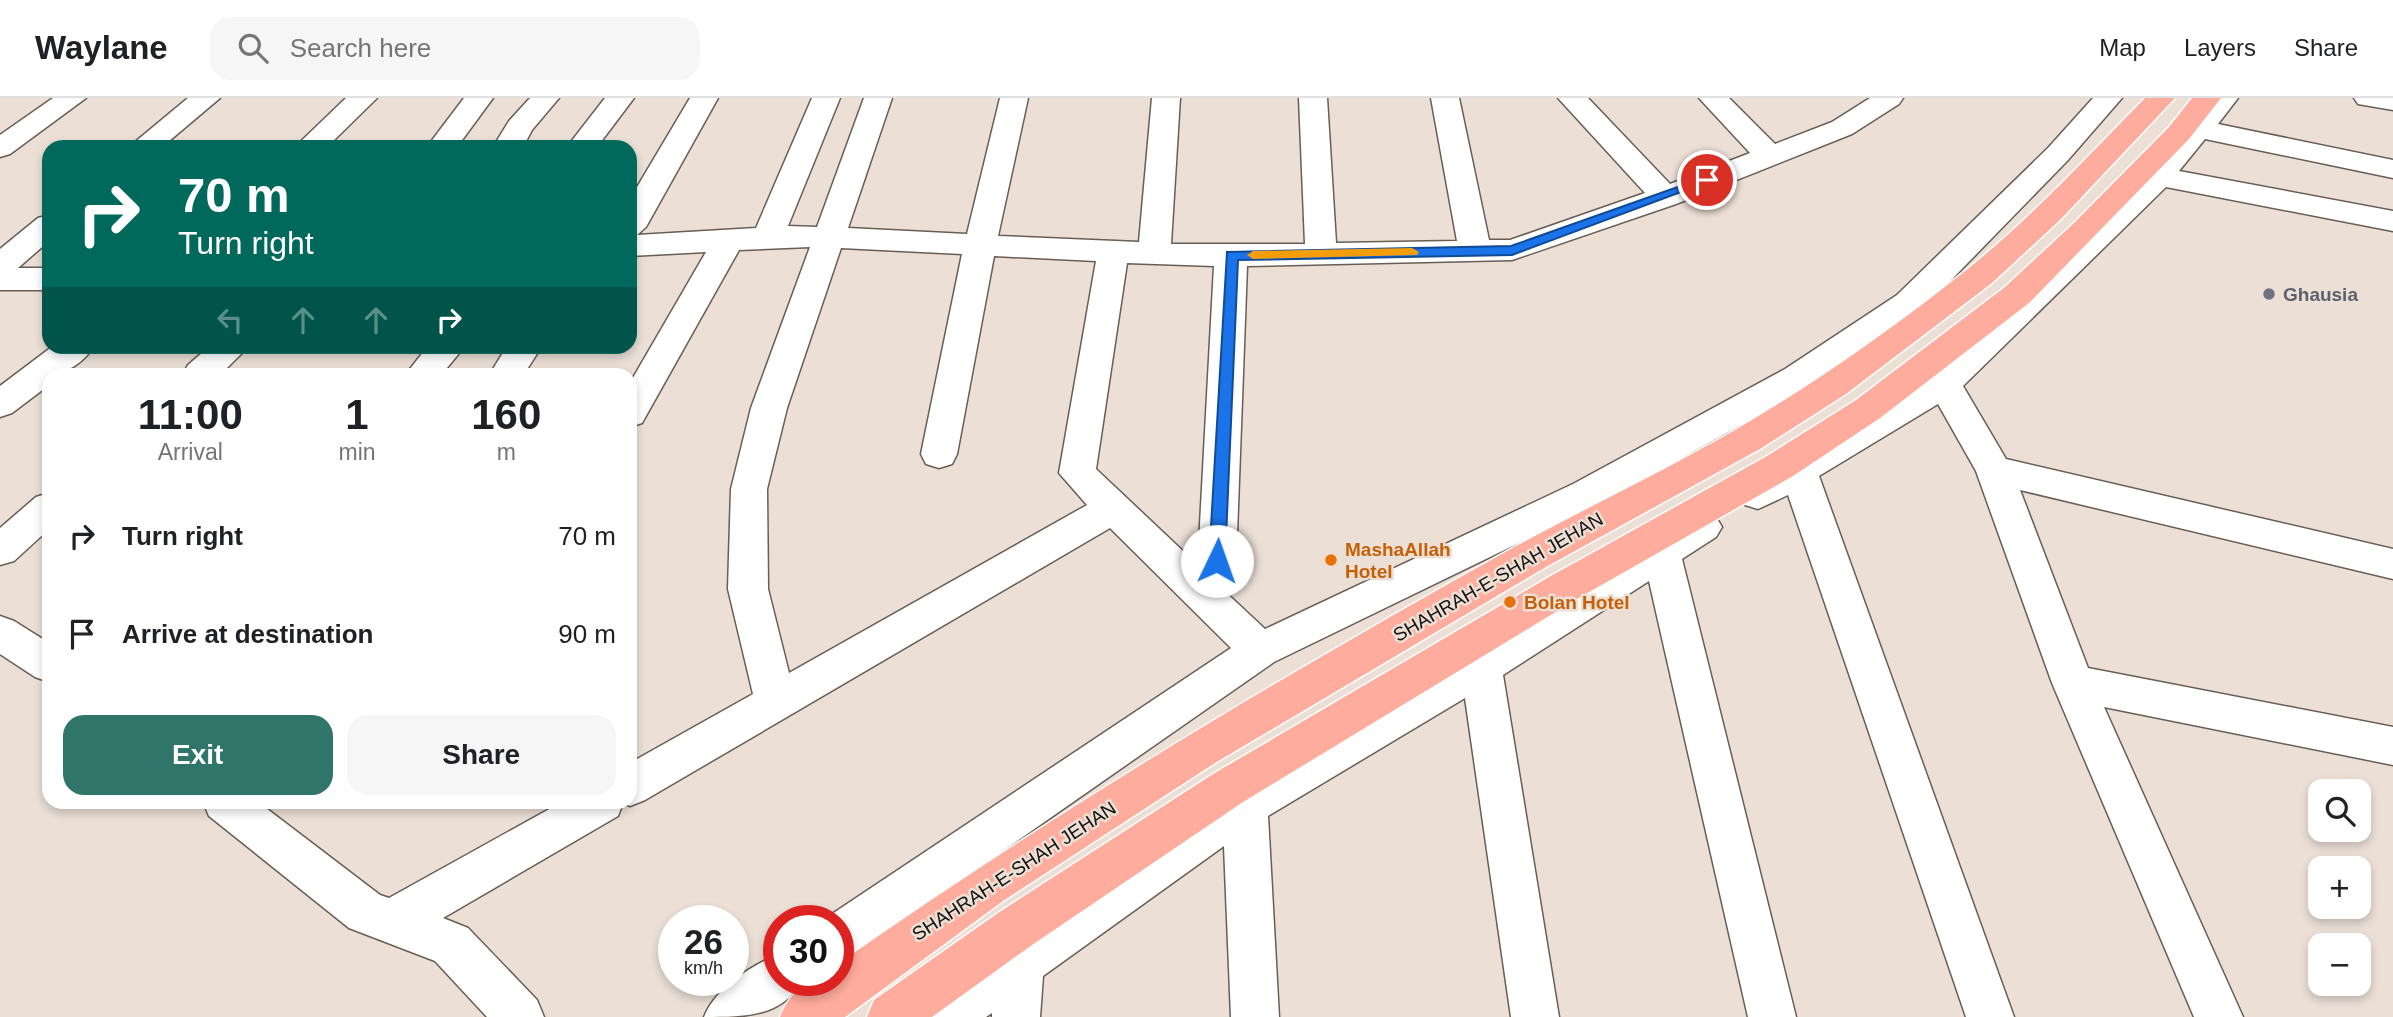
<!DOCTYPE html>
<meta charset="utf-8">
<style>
:root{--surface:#fff;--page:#f6f6f6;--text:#202124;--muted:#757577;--line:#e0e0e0;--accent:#30756a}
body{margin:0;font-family:Helvetica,sans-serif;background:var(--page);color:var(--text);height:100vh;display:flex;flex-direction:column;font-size:26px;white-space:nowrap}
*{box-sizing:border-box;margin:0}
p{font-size:23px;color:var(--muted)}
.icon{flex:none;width:38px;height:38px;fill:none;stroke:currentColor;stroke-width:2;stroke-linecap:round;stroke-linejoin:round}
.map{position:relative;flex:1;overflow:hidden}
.drawer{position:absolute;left:42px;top:270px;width:595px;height:441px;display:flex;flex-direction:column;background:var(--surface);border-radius:21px;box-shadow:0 4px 10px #0003}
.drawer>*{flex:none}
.banner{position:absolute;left:42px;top:42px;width:595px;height:214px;border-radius:21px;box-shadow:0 4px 10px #0003;background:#00695c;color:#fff;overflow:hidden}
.controls{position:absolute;left:2308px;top:681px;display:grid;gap:14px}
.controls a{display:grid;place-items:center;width:63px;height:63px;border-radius:14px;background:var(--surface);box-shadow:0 4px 10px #0003;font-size:35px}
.speed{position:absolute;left:658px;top:807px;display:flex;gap:14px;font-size:35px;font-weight:700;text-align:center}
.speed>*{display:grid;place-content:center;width:91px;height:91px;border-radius:50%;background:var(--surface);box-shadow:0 4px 10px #0003;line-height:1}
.speed small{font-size:18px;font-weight:400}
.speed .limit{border:10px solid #d22;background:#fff;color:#111}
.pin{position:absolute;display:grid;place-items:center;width:60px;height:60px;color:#fff;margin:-30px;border:4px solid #fff;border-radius:50%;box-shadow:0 2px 7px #0007}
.me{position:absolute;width:77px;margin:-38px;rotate:3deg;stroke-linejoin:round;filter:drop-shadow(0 0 5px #0008)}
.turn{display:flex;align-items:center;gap:24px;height:147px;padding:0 21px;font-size:32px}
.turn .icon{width:91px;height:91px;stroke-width:2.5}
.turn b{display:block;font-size:49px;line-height:60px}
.lanes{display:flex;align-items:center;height:66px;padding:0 21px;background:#0003;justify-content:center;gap:35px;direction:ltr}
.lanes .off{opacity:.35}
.eta{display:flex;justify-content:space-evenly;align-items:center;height:119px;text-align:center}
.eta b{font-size:42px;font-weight:700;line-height:49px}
.cta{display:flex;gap:14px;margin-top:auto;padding:14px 21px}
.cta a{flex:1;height:80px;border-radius:21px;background:var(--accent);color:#fff;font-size:28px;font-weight:700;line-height:80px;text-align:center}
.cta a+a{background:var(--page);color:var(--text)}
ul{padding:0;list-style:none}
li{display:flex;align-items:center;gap:21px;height:98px;padding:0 21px}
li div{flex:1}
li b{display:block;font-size:26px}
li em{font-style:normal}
header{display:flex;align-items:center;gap:42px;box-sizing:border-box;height:98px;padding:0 35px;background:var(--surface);border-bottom:2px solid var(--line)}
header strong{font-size:33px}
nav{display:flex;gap:38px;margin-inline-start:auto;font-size:24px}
.search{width:490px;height:63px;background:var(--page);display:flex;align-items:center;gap:18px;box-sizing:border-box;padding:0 24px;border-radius:21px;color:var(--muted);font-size:26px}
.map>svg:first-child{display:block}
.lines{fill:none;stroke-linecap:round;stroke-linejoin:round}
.minor-casing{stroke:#685e56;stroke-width:3}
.major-casing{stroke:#fff;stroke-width:3}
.minor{fill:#fff;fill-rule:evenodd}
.major{fill:#feac9d;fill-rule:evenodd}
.route{fill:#1a73e8;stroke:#114b97;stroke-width:2}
.slow{fill:#f59e0b}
.worship-dot{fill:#6b7280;stroke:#ebdfd6;stroke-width:2.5}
.food-dot{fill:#e8710a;stroke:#ebdfd6;stroke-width:2.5}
.labels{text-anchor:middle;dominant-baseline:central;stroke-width:5;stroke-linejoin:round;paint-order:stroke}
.worship-label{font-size:19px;font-weight:bold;fill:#5b616d;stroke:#ebdfd6;text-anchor:start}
.food-label{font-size:19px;font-weight:bold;fill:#c56008;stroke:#ebdfd6;text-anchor:start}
.street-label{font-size:19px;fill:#16120f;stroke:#ebdfd6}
</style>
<header>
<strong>Waylane</strong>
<div class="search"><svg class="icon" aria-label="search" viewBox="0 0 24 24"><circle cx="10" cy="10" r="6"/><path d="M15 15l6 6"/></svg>Search here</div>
<nav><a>Map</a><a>Layers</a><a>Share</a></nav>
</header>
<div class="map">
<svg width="2393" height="919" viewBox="0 0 2393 919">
<rect width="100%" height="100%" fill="#ebdfd6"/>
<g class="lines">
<g class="minor-casing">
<g id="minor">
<polygon points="53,0 86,0 10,56 0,59 0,37"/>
<polygon points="188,0 220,0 162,49 129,49"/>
<polygon points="346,0 377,0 327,49 295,49"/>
<polygon points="464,0 493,0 457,49 427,49"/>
<polygon points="530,0 559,0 532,32 523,49 493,49 509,23"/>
<polygon points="605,0 634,0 597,49 567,49"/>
<path d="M690 0H718L646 129 637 137 756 130 812 0H840L788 128 817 129 864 0H892L848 130 967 136 1000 0H1028L998 138 1139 144 1152 0H1180L1171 146H1305L1299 0H1327L1336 145 1457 143 1431 0H1459L1489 142H1510L1645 95 1558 0H1588L1670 86 1750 55 1699 0H1729L1775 46 1832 24 1870 0H1903L1899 6 1852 36 1676 106 1512 162 1247 168 1236 463 1231 474 1217 478 1205 475 1265 531 1573 386 1785 271 1897 197 2048 50 2093 0H2122L2068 62 1921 213 1809 289 1599 406 1274 564 855 856 838 863V822H823L1231 550 1110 430 645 702 630 708 623 705 618 718 443 820 468 830 537 902 544 919H487L435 863 349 830 209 718 203 704H258L380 797 389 800 562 704H630V665L753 596 728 491 731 391 751 310 810 149 739 152 642 325 630 329V285L706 154 630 158V101ZM841 150 962 156 921 356 926 366 939 370 952 366 957 356 994 158 1096 163 1059 375 1087 407 789 575 768 491 767 391 787 310ZM1127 165 1214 168 1198 463 1202 471 1096 371Z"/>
<polygon points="2209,0 2238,0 2218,26 2393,62 2393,80 2205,41 2179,73 2393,113 2393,133 2166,89 1963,288 2006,361 2393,451 2393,481 2020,392 2088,570 2393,629 2393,667 2104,609 2243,919 2194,919 2052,585 1976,373 1938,306 1819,378 2014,919 1966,919 1788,397 1758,411 1745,407 1739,397 1745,387 1932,277 2148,71"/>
<polygon points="2354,0 2393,0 2393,12 2358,6"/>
<polygon points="49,117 49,143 18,170 49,170 49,192 0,192 0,151 38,120"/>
<path d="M53 248H94C84 264 67 276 49 276V287L12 315 0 319V288Z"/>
<polygon points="210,248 249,248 221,276 183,276 188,267"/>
<polygon points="428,248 465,248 442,276 406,276"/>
<polygon points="507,248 542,248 524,276 490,276"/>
<polygon points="49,395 49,431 14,463 0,467 0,430 36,399"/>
<polygon points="1703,414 1716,419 1722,429 1716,439 1682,461 1796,919 1748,919 1649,483 1503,577 1559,919 1511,919 1465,600 1268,718 1279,919 1231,919 1224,748 1043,878 1040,919 992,919 992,915 986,919 921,919 928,902 1229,694 1467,557 1647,442"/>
<polygon points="0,518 14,523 49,545 49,584 35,579 0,556"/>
<path d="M779 856V882H802C783 919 745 919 704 919 715 891 750 868 779 856Z"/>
</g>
</g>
<g class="major-casing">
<g id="major">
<path d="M2145 0H2175L2060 122 1992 185 1846 296 1760 351 1546 469 1215 665 1003 803 845 919H780C792 890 808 882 838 882V866C1056 713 1285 576 1518 447 1590 408 1664 373 1735 332 1816 285 1895 229 1969 170 2032 119 2088 58 2145 0Z"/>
<polygon points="2192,0 2221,0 2189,41 2029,205 1880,320 1793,378 1577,501 1243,704 1032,847 932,919 867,919 874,902 998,815 1213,676 1549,479 1767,358 1856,302 2005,189 2074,125 2169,29"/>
</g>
</g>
<use href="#minor" class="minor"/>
<use href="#major" class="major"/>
</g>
<polygon class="route" points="1703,80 1713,82 1512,157 1238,162 1225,463 1217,470 1211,468 1209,463 1227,154 1511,148"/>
<polygon class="slow" points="1412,150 1419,154 1417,157 1253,161 1247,157 1253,153"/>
<circle class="worship-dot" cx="2269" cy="196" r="7"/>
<g class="food-dot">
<circle cx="1331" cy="462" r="7"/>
<circle cx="1510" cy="504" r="7"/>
</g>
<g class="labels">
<g class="worship-label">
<text x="2283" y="196">Ghausia</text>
</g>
<g class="food-label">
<text x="1345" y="451">MashaAllah<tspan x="1345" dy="22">Hotel</tspan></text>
<text x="1524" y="504">Bolan Hotel</text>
</g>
<g class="street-label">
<text transform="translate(1498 479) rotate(-30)">SHAHRAH-E-SHAH JEHAN</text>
<text transform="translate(1014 773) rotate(-33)">SHAHRAH-E-SHAH JEHAN</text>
</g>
</g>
</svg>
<div class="controls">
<a><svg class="icon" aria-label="search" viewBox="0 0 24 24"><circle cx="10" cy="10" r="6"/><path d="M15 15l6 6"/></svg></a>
<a>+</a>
<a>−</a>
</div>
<div class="speed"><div>26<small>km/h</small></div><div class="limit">30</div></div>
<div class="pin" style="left:1707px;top:82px;background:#d93025"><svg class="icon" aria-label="arrive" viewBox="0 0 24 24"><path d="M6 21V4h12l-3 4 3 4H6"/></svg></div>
<svg class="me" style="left:1217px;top:463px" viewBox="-20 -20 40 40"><circle r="19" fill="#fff"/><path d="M0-13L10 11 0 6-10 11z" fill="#1a73e8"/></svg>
<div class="banner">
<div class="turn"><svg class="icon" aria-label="right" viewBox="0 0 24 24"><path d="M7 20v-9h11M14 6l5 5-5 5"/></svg><div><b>70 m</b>Turn right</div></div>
<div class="lanes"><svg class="icon off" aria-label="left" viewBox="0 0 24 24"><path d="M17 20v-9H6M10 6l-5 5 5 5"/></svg><svg class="icon off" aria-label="ahead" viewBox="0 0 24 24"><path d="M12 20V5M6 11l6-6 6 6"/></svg><svg class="icon off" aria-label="ahead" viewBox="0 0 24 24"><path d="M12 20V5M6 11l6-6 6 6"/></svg><svg class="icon" aria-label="right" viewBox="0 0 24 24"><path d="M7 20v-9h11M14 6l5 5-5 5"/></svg></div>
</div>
<section class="drawer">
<div class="eta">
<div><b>11:00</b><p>Arrival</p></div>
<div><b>1</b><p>min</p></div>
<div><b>160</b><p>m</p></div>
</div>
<ul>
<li><svg class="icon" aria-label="right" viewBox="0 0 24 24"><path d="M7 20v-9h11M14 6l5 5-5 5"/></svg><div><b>Turn right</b></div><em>70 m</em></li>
<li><svg class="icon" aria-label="arrive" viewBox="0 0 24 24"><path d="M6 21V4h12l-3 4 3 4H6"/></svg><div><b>Arrive at destination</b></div><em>90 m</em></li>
</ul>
<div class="cta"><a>Exit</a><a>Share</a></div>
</section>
</div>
